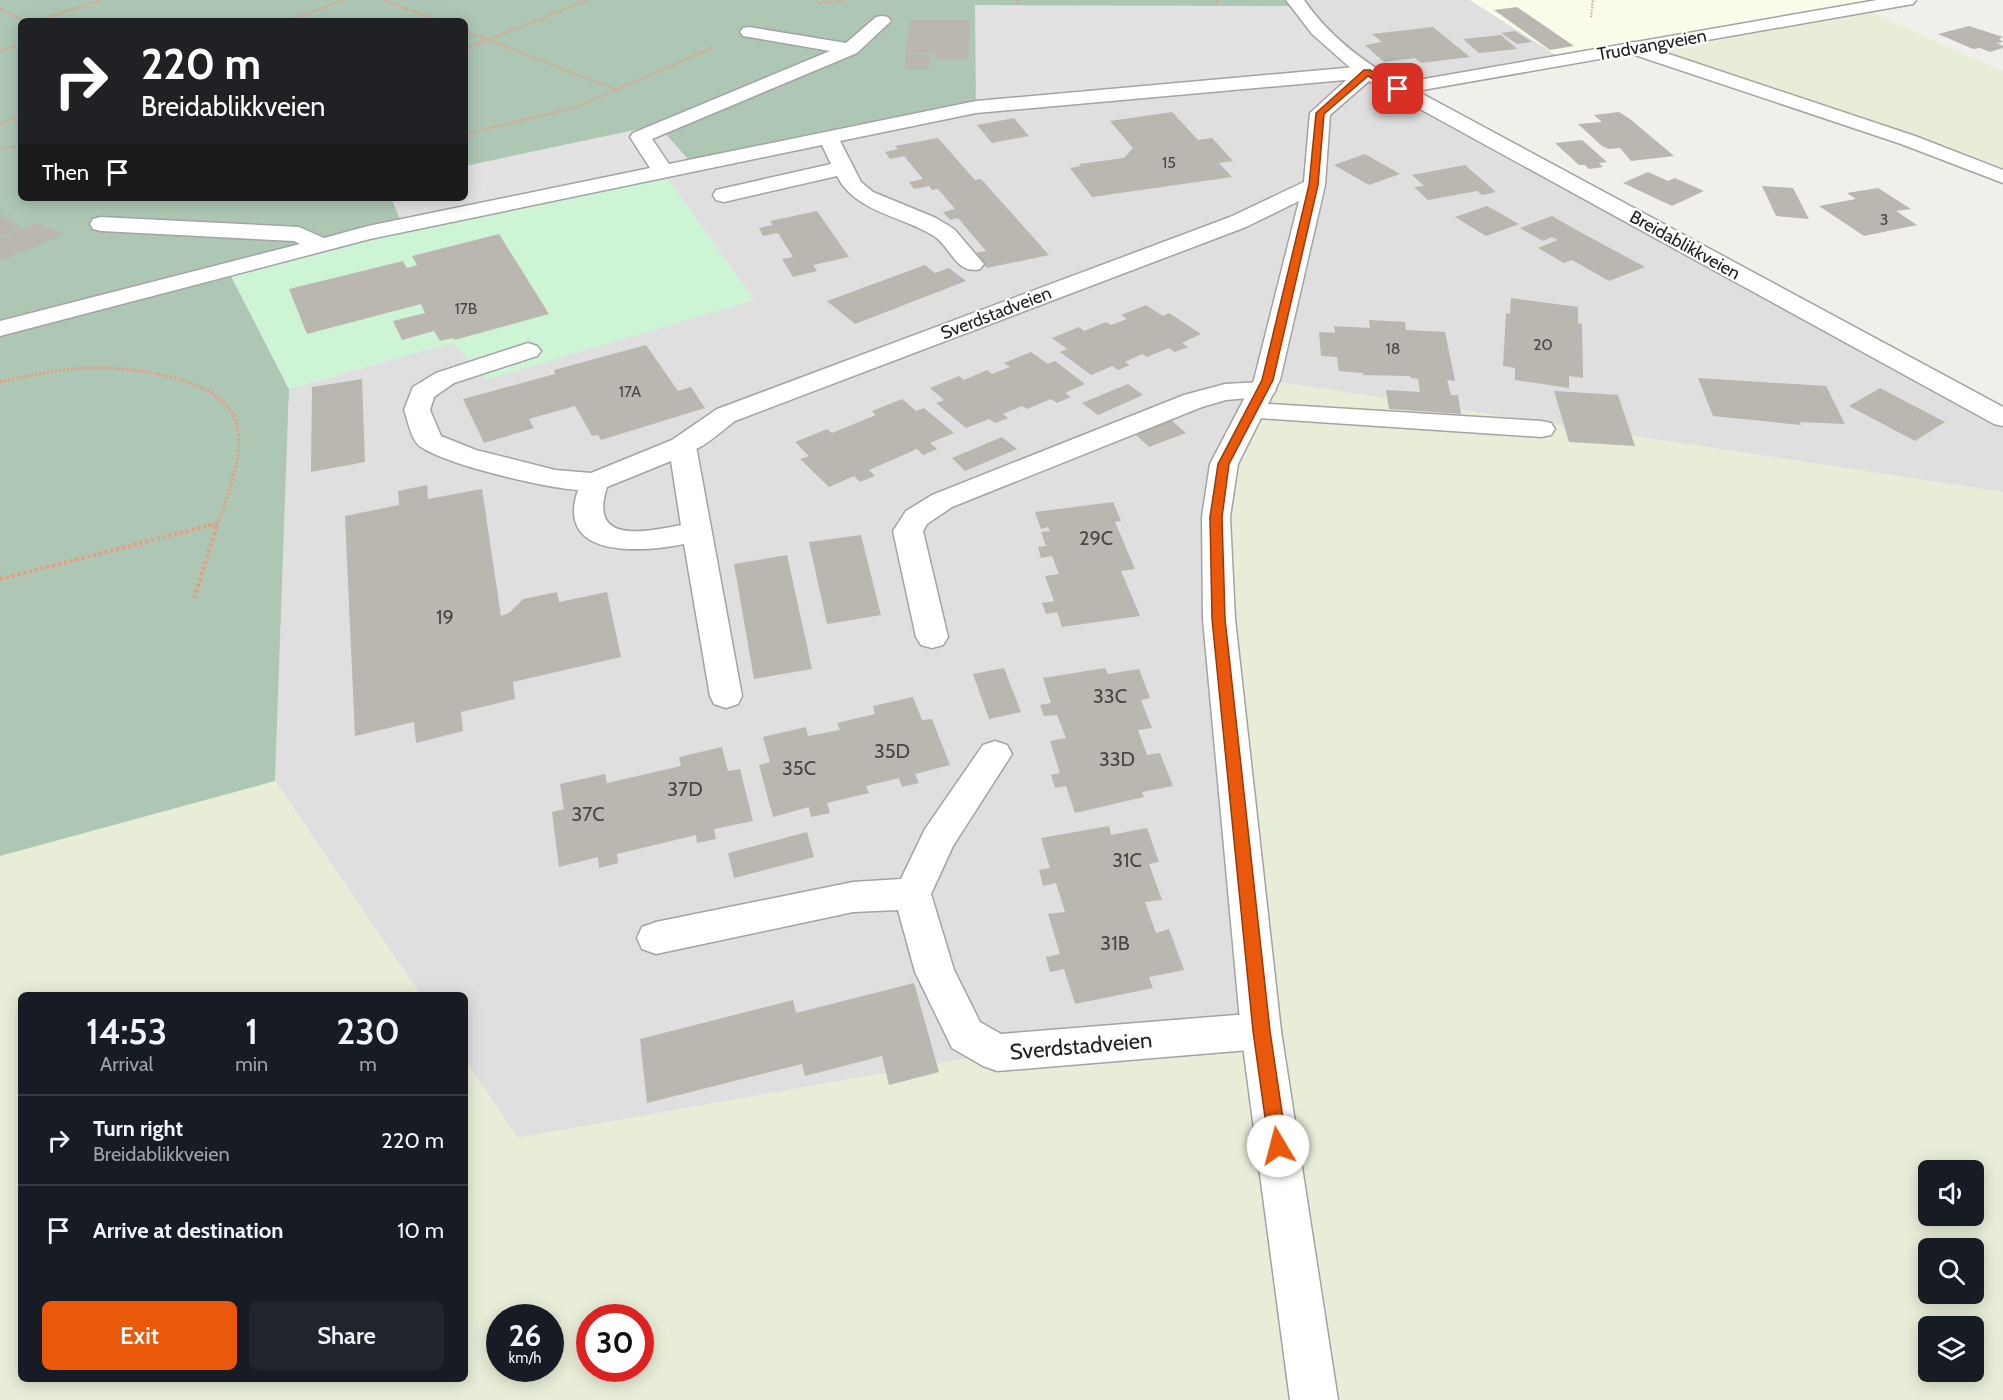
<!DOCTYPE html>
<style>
:root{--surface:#171b24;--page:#20242c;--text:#f1f3f6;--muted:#9ea1a6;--line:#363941;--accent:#ea580c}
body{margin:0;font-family:Cabin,sans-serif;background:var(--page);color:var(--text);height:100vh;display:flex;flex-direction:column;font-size:22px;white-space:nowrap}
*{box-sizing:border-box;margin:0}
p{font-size:20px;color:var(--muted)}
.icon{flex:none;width:33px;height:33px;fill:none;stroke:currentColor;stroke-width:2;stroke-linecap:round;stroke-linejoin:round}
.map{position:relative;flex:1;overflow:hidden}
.sheet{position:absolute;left:18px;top:992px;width:450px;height:390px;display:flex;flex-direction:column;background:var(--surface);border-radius:9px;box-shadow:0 3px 15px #0003}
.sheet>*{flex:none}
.top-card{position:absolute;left:18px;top:18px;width:450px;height:183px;border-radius:9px;box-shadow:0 3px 15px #0003;background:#202124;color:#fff;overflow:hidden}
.fabs{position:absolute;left:1918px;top:1160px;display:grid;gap:12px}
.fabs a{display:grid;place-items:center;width:66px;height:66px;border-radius:9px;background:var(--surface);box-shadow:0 3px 15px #0003;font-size:30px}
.speed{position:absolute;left:486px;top:1304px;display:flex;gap:12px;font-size:30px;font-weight:700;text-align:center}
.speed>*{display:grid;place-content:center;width:78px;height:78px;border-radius:50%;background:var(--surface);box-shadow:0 3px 15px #0003;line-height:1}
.speed small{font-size:15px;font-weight:400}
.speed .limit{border:9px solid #d22;background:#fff;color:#111}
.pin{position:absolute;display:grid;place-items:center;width:51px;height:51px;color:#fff;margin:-26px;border-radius:12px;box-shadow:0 3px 9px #0006}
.me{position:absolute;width:66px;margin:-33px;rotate:352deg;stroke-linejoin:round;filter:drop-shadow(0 0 4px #0008)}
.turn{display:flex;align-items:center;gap:21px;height:126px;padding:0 24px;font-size:27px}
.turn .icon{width:78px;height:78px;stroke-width:2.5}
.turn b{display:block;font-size:42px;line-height:51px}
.then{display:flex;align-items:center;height:57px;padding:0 24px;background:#0003;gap:12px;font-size:22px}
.eta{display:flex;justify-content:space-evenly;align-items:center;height:102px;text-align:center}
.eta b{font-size:36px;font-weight:600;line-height:42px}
.cta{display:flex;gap:12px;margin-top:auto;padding:12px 24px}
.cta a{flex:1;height:69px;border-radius:9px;background:var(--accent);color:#fff;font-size:24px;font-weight:600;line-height:69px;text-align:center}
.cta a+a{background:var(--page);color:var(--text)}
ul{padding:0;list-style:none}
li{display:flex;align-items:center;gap:18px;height:90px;padding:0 24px;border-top:2px solid var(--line)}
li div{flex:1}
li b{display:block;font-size:22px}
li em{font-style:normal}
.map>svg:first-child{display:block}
.residential{fill:#e0dfdf}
.education{fill:#f9fce8}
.farmland{fill:#e8edd8;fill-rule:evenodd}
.cemetery{fill:#aec7b5;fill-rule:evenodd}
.park{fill:#cef4d6}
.parking{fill:#e2e2e2}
.building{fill:#bab6b0}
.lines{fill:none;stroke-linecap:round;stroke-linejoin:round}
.service-casing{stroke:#a3a3a3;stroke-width:3}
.minor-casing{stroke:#a3a3a3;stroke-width:3}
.path-far2{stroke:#e99b82;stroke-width:2;stroke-dasharray:1.5 1.5;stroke-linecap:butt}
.path-far1{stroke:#e99b82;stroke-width:3;stroke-dasharray:2 2;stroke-linecap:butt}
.path{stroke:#e99b82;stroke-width:4;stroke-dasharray:3 3;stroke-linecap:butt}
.service{fill:#fff;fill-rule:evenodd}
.minor{fill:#fff;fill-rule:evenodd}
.route{fill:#ea580c;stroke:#983908;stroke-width:1.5}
.labels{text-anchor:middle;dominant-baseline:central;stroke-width:4.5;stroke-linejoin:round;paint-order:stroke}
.far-number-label{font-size:16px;fill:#484746}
.far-street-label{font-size:18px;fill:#222;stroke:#fff}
.number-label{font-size:20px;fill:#484746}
.street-label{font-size:22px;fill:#222;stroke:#fff}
</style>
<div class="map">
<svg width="2003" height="1400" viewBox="0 0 2003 1400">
<rect width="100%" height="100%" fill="#f1efea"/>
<polygon class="residential" points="1295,0 1470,0 1564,60 1399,89 2003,418 2003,492 1267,381 1261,1031 997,1053 518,1138 465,1060 465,994 420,994 275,781 289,389 453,342 754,300 663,172"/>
<polygon class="education" points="1470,0 1924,0 1564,60"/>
<g class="farmland">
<polygon points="1870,12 2003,71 2003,171 1633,48"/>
<path d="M1267 380 2003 492V1400H0V856L275 781 420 994H21V1378H465V1060L518 1138 997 1053 1261 1031 1216 517ZM1929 1170H1974V1215H1929ZM1929 1248H1974V1293H1929ZM500 1317H550V1368H500ZM590 1317H640V1368H590ZM1929 1326H1974V1371H1929Z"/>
</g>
<path class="cemetery" d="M0 0H1295L1308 21 976 107 228 270 289 389 275 781 0 856ZM21 21H465V198H21Z"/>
<polygon class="park" points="663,172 754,300 485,380 453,342 289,389 228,270"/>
<g class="parking">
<polygon points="975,5 1299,6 1367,72 976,107"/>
<polygon points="658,125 694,166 403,226 391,198 465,198 465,166"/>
</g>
<g class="building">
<polygon points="1517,7 1574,46 1550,50 1494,10"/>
<polygon points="910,20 970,20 968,59 934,59 935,53 905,53"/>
<polygon points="1969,26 2003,37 1999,39 2003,42 1997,43 2003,46 2003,48 1990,52 1980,48 1973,49 1938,34"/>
<polygon points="1433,27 1470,57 1421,63 1415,58 1384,62 1365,45 1382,42 1372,34"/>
<polygon points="1515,31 1532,42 1517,44 1501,33"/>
<polygon points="1501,35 1517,49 1479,53 1463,39"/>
<polygon points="907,54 931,55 928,70 904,70"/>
<polygon points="1172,112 1198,140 1212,138 1233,161 1219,163 1232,177 1092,197 1070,168 1081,166 1079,164 1124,158 1133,148 1110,121"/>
<polygon points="1619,112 1630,119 1674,156 1631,161 1620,148 1609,149 1602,146 1578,124 1602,122 1594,115"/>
<polygon points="1014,118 1029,136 992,143 977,125"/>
<polygon points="938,138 975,180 981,179 1049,255 987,268 975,253 986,251 958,218 950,220 943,212 955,209 938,189 932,190 929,186 914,189 909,182 923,179 904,156 890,159 885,152 898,149 895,146"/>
<polygon points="1582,140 1607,162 1599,163 1603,167 1589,169 1585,165 1579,165 1555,143"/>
<polygon points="1365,154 1400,174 1369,185 1334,165"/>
<polygon points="1465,165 1496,192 1482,195 1477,191 1428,200 1414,187 1424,186 1412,175"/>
<polygon points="1648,172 1668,181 1675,178 1704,191 1672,206 1623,183"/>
<polygon points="1762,186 1793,188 1809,219 1776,216"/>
<polygon points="1878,188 1911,209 1896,211 1917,225 1864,236 1819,206 1856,199 1847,193"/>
<polygon points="1487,206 1519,224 1486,236 1455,217"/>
<polygon points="817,211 849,257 813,265 817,271 793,277 782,259 793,257 778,233 763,236 759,228 773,225 770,221"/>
<polygon points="0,214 22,228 0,236"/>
<polygon points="1552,216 1580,232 1645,267 1609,281 1572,260 1564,263 1538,248 1558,240 1552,237 1543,241 1520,228"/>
<polygon points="36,223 65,234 0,261 0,238"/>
<polygon points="499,234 549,314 454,340 453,338 440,341 434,331 402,340 393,321 425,313 421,304 307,334 289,289 403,261 407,268 417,265 412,256"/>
<polygon points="925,265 935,273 949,268 966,281 855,324 827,301"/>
<polygon points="1511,298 1578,307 1578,323 1582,324 1583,378 1569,376 1569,388 1515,380 1515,368 1503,366 1506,313 1510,314"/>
<polygon points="1146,305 1163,316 1169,313 1201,334 1182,343 1188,347 1175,352 1169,348 1147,357 1142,354 1125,362 1130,365 1118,370 1112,366 1091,375 1060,352 1067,349 1052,338 1079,327 1084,331 1106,322 1111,325 1127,319 1121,315"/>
<polygon points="1369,320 1405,322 1406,330 1445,332 1455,381 1447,380 1451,395 1458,395 1461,414 1389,409 1386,390 1420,392 1418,379 1410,378 1410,376 1363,375 1363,373 1339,371 1337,357 1321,356 1319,332 1335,333 1334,326 1370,328"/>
<polygon points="646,345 678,391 691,387 705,408 601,440 598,435 592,436 575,406 529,419 534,428 484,443 463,399 555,374 554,370"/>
<polygon points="1031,352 1048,364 1055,361 1085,384 1065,393 1071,397 1057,403 1051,399 1027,409 1022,406 1003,414 1008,418 995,423 989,419 966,428 936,403 944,400 930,388 959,376 964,380 987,370 992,374 1010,367 1004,363"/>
<polygon points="1698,378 1826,386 1845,424 1800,422 1801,425 1713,416"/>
<polygon points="362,379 365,462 311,472 312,387"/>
<polygon points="1128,384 1143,395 1098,415 1082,403"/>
<polygon points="1880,388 1945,422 1915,441 1849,406"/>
<polygon points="1554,391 1618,395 1635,446 1569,442"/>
<polygon points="902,399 916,411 924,408 954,433 930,443 937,449 923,455 917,449 869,470 875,476 860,482 854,476 829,487 800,459 809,456 795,442 827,429 832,433 876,415 872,411"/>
<polygon points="1170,419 1186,433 1149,447 1133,432"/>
<polygon points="1002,437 1017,449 965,471 952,458"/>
<polygon points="427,485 428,499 482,489 501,616 509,613 523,599 557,592 559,602 607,592 621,657 513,682 515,699 461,712 463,731 416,743 414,722 355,736 345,516 399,505 398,491"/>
<polygon points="1113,502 1121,521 1115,522 1135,569 1121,571 1140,616 1062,627 1057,612 1046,614 1042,603 1054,601 1045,576 1059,574 1052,556 1041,558 1038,547 1046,546 1041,532 1050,531 1048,527 1041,529 1035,512"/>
<polygon points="861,535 881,615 827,624 809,542"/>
<polygon points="787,555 812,669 754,679 734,564"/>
<polygon points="1004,668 1021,712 989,719 973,674"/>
<polygon points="1105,668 1108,674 1139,669 1150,698 1141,700 1152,728 1138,730 1147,755 1160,753 1173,786 1142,792 1144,797 1075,813 1066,786 1055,788 1051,775 1060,773 1050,741 1066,738 1057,715 1044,716 1040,705 1051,703 1043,678"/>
<polygon points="913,697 922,720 932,719 950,765 915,774 919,783 902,787 899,778 866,786 869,793 827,803 830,813 811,817 809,807 773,817 759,765 770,762 763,737 806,727 808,736 840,730 837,723 875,714 873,706"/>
<polygon points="722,747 728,771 740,769 753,821 714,829 716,839 697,843 696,835 617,854 618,863 599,868 598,857 559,867 552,812 564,809 560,784 605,774 607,783 681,766 679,757"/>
<polygon points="1109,826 1111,835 1147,828 1159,862 1149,864 1162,900 1145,902 1156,933 1169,929 1184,970 1149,977 1153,988 1075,1004 1064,969 1050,972 1046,957 1060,954 1048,914 1065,912 1056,883 1043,886 1039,870 1050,868 1041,838"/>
<polygon points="807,832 814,857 734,878 728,853"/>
<polygon points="914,983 939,1072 889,1085 882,1056 805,1076 802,1064 647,1103 640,1039 793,1000 796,1013"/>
</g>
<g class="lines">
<g class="service-casing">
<g id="service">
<path d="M882 16 888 17 891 21 857 53 652 139 669 164 976 101 1367 66 1374 68 1377 72 1374 76 1367 78 976 113 840 141 861 182 873 192 936 218 954 229 984 264 980 269C956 275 951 247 934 236 902 216 855 212 837 176L724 202 716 200 713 195 716 190 831 164 822 145 370 239 0 336V321L300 244 294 241 101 231 93 229 90 224 93 219 101 217 299 227 324 238 368 226 650 168 630 137 633 133 830 51 743 36 740 32 743 28 749 27 846 43 876 17Z"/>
<polygon points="1633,42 1915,136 2003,170 2003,183 1901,144 1626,52 1624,48 1626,44"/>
<path d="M528 343 537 346 541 351 537 356 454 383 434 397 430 410 441 436 476 450 555 470 591 473 672 440 682 438 692 440 696 446 742 696 738 704 726 708 714 704 710 696 684 544C644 552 554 560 578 490 543 487 450 466 421 447 411 441 408 420 404 410L413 387 436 373ZM671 461 681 525C645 532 588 545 607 487Z"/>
<polygon points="1263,382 1272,384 1276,390 1272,396 1226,400 1202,407 952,507 927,524 923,531 948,637 943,645 932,648 921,645 916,637 893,531 906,511 932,495 1184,395 1225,384"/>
<polygon points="1252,403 1541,421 1551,423 1555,429 1551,435 1541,437 1243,417 1239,411 1243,405"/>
<polygon points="995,741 1007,745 1012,754 953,846 931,894 954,970 980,1022 1001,1034 1261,1013 1275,1018 1281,1031 1275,1044 1261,1049 997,1071 983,1066 952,1048 915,972 898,910 853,912 656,954 642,949 637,938 642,927 656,922 853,882 901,879 925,829 983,745"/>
</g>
</g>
<g class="minor-casing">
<path id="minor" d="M1286 0H1304C1329 36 1363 62 1401 83L1877 0H1916L1913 4 1907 5 1417 91 2003 407V426L1994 424 1369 81 1330 115 1325 185 1280 380 1238 464 1230 517 1235 619 1281 1031 1338 1400H1290L1241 1031 1203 619 1202 517 1210 464 1254 380 1299 201 1246 227 735 421C717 434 696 458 672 452L668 446 672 440 717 409 1230 217 1304 182 1310 113 1355 72 1312 34Z"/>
</g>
<g class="path-far2">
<polyline points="384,0 438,21"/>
<polyline points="1017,0 1019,5"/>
<polyline points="1217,0 1218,6"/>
<polyline points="818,3 843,1"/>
<polyline points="0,9 25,21"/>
<polyline points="1591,17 1593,0"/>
<polyline points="36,21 101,0"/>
<polyline points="286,21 344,0"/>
<polyline points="465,31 615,89"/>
<polyline points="465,49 588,0"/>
<polyline points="0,51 21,45"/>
<polyline points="0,124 21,116"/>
<polyline points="465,134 577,107 712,48"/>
<polyline points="0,148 21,146"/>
</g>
<g class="path-far1">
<path d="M0 382C31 375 62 368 94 368 134 367 228 378 237 426 244 458 228 493 218 523L205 526"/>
<polyline points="216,526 217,524"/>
</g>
<g class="path">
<polyline points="0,579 211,525"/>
<polyline points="194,598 217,525"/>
</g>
<use href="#service" class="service"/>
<use href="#minor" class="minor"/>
</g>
<polygon class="route" points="1364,70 1370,70 1402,89 1395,91 1368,76 1324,114 1318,185 1273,380 1229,464 1222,517 1225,619 1270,1031 1287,1146 1284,1152 1278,1155 1272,1152 1269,1146 1253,1031 1212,619 1210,517 1218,464 1262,380 1309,185 1316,113"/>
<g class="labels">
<g class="far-number-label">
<text x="1169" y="162">15</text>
<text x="1884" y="219">3</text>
<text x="466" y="308">17B</text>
<text x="1543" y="344">20</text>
<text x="1393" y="348">18</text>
<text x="630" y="391">17A</text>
</g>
<g class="far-street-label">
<text transform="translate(1652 45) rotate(-10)">Trudvangveien</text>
<text transform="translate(1685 245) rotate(29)">Breidablikkveien</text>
<text transform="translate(996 313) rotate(-21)">Sverdstadveien</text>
</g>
<g class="number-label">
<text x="1096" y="538">29C</text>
<text x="445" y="617">19</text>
<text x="1110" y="696">33C</text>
<text x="892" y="751">35D</text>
<text x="1117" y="759">33D</text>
<text x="799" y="768">35C</text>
<text x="685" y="789">37D</text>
<text x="588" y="814">37C</text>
<text x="1127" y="860">31C</text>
<text x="1115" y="943">31B</text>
</g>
<g class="street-label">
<text transform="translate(1081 1046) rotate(-5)">Sverdstadveien</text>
</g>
</g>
</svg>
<div class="fabs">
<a><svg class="icon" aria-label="sound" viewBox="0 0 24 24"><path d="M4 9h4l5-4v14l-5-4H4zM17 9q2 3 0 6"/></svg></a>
<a><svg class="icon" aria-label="search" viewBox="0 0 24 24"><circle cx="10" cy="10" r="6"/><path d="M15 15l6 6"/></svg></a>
<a><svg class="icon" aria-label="layers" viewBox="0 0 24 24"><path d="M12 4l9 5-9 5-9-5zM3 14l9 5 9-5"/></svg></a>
</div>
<div class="speed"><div>26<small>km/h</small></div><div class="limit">30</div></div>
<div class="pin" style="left:1398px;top:89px;background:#d93025"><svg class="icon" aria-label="arrive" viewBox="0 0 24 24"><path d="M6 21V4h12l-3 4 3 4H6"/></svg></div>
<svg class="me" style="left:1278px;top:1146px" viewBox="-20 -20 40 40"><circle r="19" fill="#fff"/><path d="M0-13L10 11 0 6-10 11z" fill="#ea580c"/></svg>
<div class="top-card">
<div class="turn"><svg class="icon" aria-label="right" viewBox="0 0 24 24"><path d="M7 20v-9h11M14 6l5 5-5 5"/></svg><div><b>220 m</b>Breidablikkveien</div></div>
<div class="then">Then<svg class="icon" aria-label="arrive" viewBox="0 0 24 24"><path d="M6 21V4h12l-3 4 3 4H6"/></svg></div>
</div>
<section class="sheet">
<div class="eta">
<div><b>14:53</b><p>Arrival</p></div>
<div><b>1</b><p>min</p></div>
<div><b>230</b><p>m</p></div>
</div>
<ul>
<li><svg class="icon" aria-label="right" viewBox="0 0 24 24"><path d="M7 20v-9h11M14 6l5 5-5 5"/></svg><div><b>Turn right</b><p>Breidablikkveien</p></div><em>220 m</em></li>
<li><svg class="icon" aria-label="arrive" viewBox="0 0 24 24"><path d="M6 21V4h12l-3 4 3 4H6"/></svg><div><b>Arrive at destination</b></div><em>10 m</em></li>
</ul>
<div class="cta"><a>Exit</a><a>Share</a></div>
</section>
</div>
